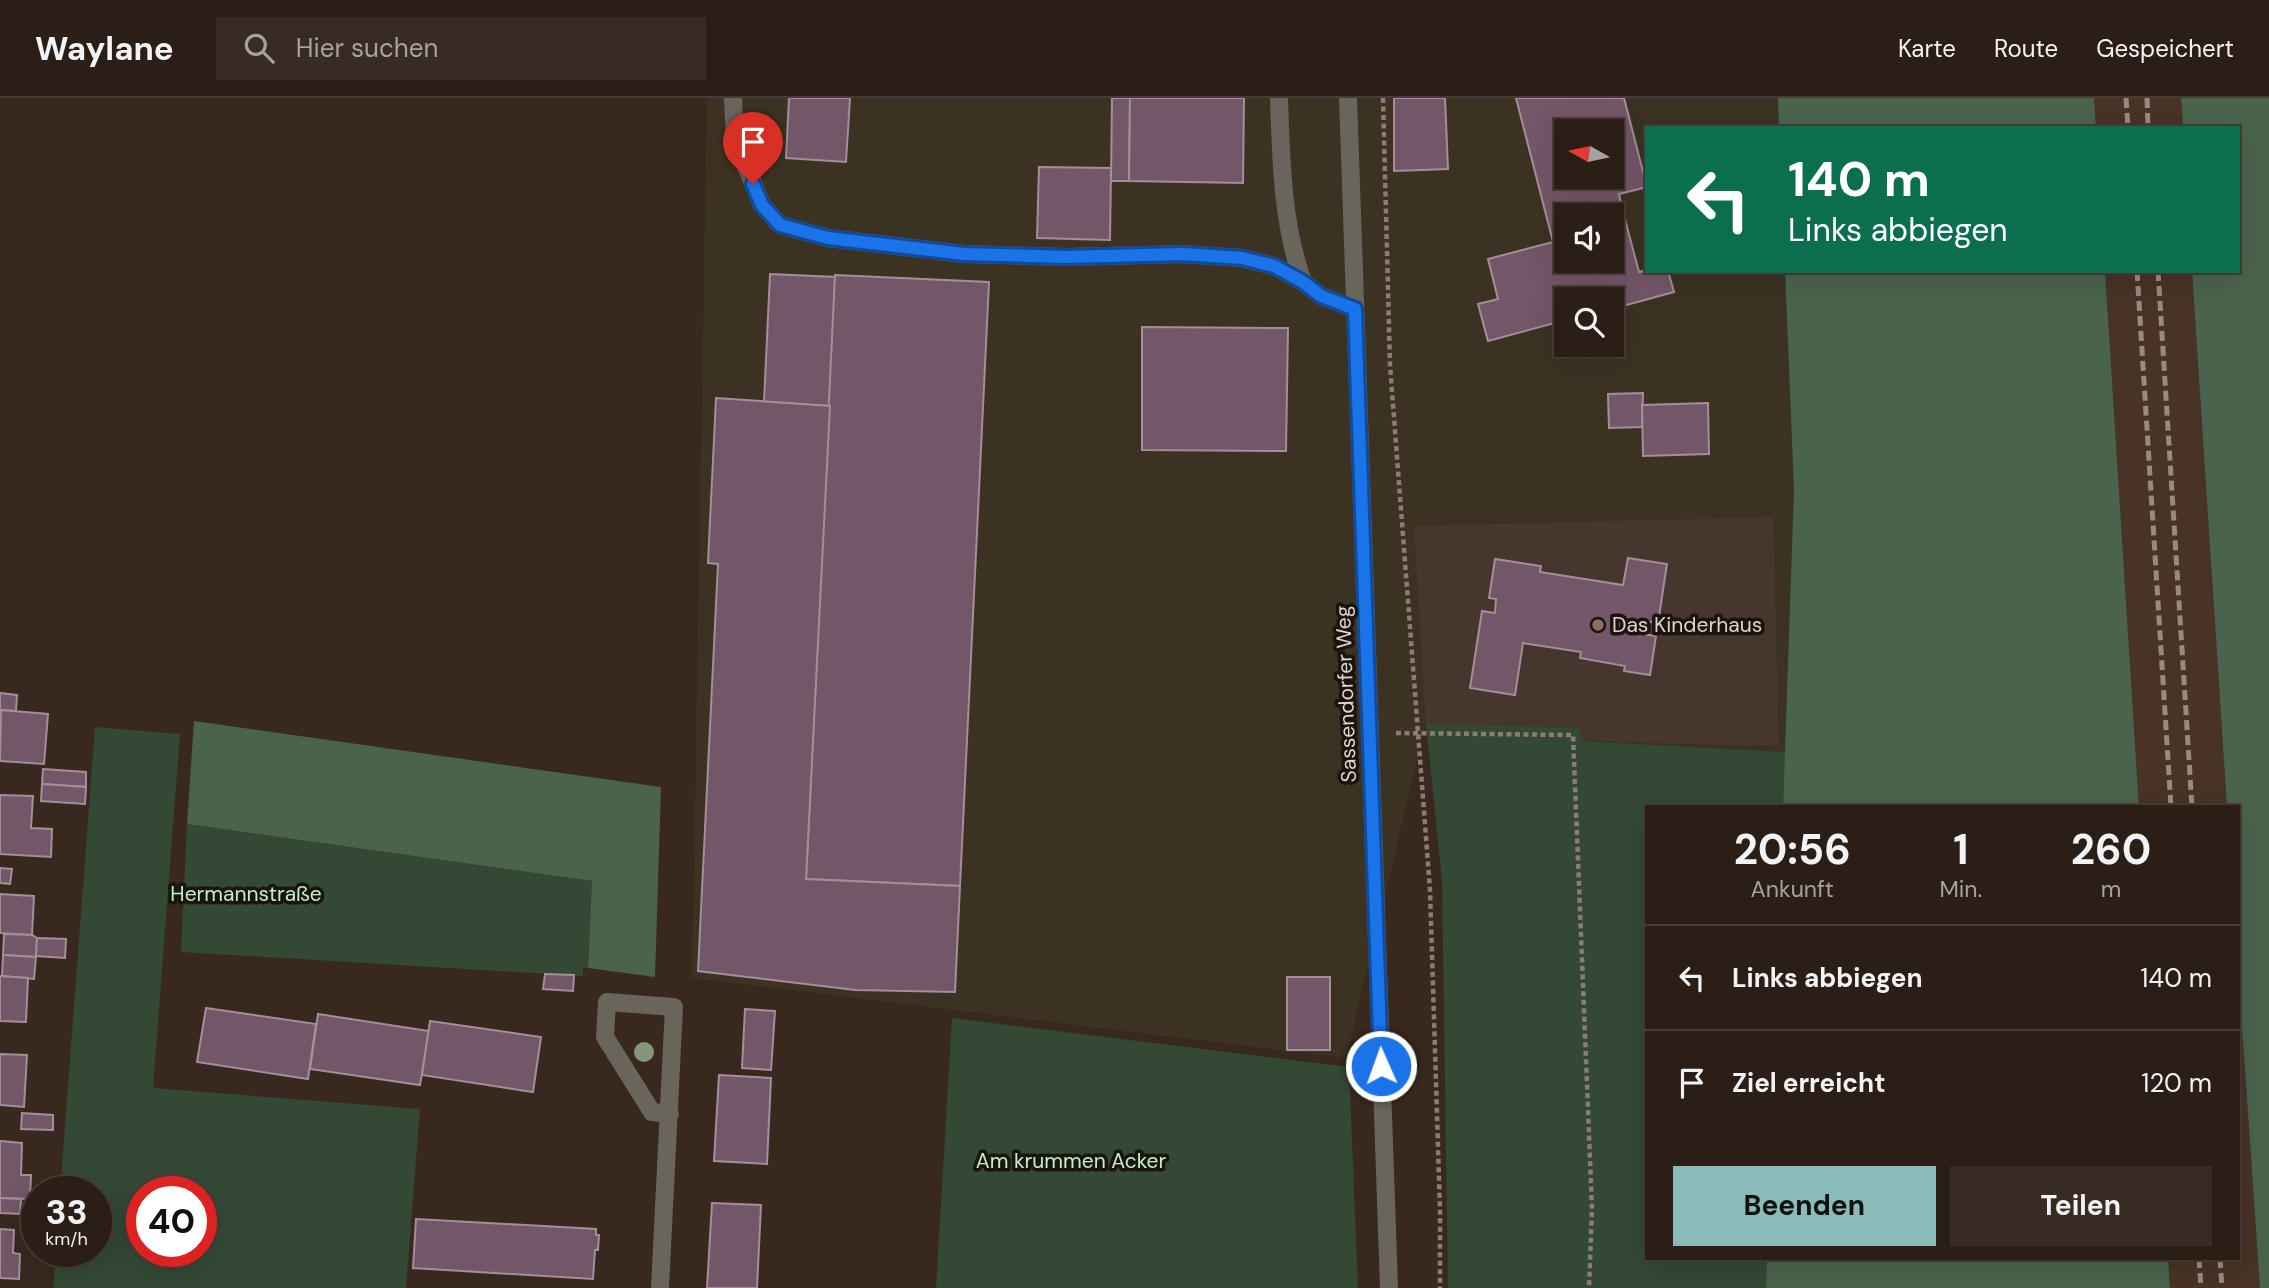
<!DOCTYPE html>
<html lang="de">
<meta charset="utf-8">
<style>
:root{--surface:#2b1e16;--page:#372b23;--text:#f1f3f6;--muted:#a6a2a1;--line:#473c35;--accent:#8bbbb9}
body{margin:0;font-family:"DM Sans",sans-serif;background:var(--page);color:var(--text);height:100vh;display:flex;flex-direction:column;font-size:26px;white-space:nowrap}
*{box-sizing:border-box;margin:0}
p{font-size:23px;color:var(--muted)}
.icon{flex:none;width:38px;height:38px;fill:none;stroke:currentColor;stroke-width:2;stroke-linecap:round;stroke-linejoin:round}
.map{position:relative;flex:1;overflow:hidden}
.sheet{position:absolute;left:1645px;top:707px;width:595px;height:455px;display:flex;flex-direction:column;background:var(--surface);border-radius:0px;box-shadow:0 7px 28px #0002,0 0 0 2px var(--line)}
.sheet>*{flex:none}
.guide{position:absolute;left:1645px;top:28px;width:595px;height:147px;border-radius:0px;box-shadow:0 7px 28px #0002,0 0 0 2px var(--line);background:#0b6e4f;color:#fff;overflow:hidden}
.needle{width:46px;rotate:279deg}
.tools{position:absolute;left:1554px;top:21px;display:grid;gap:14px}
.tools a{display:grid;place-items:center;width:70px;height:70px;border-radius:0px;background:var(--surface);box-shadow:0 7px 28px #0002,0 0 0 2px var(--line);font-size:35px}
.speed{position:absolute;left:21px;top:1078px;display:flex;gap:14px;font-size:35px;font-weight:700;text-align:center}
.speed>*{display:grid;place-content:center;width:91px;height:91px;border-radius:50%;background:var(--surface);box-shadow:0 7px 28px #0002,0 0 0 2px var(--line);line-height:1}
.speed small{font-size:18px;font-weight:400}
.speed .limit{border:10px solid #d22;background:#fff;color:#111}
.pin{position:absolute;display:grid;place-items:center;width:60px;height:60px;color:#fff;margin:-72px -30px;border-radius:50% 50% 50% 0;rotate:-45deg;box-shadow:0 0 7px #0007}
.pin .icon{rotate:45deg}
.me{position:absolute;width:77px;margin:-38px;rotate:358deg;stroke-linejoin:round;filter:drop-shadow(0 0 5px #0008)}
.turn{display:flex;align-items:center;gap:24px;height:147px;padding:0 28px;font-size:32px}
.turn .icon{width:91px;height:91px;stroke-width:2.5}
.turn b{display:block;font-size:49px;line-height:60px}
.eta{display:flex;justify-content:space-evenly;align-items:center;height:119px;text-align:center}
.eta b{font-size:42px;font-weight:700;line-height:49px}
.button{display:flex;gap:14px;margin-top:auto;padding:14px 28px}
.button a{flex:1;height:80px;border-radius:0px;background:var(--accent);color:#111;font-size:28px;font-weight:700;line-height:80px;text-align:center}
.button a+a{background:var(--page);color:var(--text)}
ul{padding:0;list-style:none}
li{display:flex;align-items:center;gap:21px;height:105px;padding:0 28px;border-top:2px solid var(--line)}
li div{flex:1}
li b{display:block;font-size:26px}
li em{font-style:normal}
header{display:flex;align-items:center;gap:42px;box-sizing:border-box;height:98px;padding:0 35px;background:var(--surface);border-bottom:2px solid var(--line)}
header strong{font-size:33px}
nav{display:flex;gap:38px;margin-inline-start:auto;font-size:24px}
.search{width:490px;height:63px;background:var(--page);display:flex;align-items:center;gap:18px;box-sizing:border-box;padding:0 24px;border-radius:0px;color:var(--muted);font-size:26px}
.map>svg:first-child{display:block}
.built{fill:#483325}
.industrial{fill:#3b3222;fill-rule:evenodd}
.education{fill:#47362e}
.green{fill:#334835;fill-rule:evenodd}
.forest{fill:#4a634d}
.building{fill:#735668;stroke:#a38e9b;stroke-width:2;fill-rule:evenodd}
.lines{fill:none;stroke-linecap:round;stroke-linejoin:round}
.path{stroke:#8b7d75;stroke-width:4.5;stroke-dasharray:5 3.5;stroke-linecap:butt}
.service{stroke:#69645c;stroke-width:18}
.minor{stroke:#69645c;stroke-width:18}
.tertiary{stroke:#69645c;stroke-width:18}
.rail{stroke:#978a82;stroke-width:5;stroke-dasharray:10 5;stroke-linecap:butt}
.tree{fill:#83967a}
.route-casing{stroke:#114b97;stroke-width:18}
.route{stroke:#1a73e8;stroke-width:12}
.education-dot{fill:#8d6e63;stroke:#1a130e;stroke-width:2.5}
.labels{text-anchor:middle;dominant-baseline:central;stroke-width:7;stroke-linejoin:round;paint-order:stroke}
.poi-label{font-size:21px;fill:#dfd4ce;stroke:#1a130e;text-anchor:start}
.street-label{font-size:21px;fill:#dfd4ce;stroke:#1a130e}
.park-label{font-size:21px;fill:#c0f0c6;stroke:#1a130e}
</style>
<header>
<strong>Waylane</strong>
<div class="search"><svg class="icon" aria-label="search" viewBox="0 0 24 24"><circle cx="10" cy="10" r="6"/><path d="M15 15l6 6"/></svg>Hier suchen</div>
<nav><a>Karte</a><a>Route</a><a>Gespeichert</a></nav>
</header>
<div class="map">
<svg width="2269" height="1190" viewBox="0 0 2269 1190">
<rect width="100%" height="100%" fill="#39281e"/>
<g class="built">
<polygon points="2094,0 2181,0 2183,30 2096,30"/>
<polygon points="2105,173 2192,173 2227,709 2139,709"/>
<polygon points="2238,870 2260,1190 2170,1190 2168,1160 2238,1160"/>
</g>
<path class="industrial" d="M707 0H1778L1779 30H1647V173H1785L1794 392 1785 654 1580 643 1426 626 1346 960 692 880ZM1566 33H1612V79H1566ZM1566 117H1612V163H1566ZM1566 201H1612V247H1566Z"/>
<polygon class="education" points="1773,419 1779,648 1580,643 1580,629 1426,626 1414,428"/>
<g class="green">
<polygon points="1426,626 1580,629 1581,643 1785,654 1783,709 1647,709 1647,1160 1767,1160 1766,1190 1448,1190 1442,783"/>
<path d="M95 629 180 636 153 990 420 1011 406 1190H53L56 1153H96V1094H60ZM142 1094H201V1153H142Z"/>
<polygon points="187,726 592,783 588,870 583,869 583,878 181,854"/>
<polygon points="952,920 1349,969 1358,1190 936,1190"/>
</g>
<g class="forest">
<polygon points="1778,0 2094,0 2096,30 1779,30"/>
<polygon points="2181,0 2269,0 2269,1190 2260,1190 2238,870 2238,709 2227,709 2192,173 2238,173 2238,30 2183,30"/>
<polygon points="1785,173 2105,173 2139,709 1783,709 1794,392"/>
<polygon points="194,623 661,689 655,879 588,870 592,783 187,726"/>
<polygon points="1767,1160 2168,1160 2170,1190 1766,1190"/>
</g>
<g class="building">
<polygon points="789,0 850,0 846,64 786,60"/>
<polygon points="1112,0 1130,0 1129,83 1111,83"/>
<polygon points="1130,0 1244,0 1243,85 1129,83"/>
<polygon points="1394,0 1445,0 1448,71 1394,73"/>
<path d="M1516 0H1624L1647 89 1619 96 1626 125 1639 174 1647 172 1668 173 1674 194 1612 211V201H1566V222L1488 243 1478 206 1498 201 1488 161 1553 144ZM1566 33H1612V79H1566ZM1566 117H1612V163H1566Z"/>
<polygon points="1039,69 1111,70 1110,142 1037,140"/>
<polygon points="770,176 836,179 830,308 764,304"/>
<polygon points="835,177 989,184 960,788 806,781"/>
<polygon points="1142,229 1288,230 1286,353 1142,352"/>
<polygon points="1643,295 1642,329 1609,330 1608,296"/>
<polygon points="716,300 830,308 806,781 960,788 955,894 855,892 698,873 718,466 708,465"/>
<polygon points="1708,305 1709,356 1643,358 1642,307"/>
<polygon points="1628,460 1667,466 1658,525 1644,523 1642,536 1656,538 1650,577 1624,573 1625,568 1580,560 1581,554 1523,545 1515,597 1470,590 1482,513 1495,515 1496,501 1489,500 1495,461 1541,468 1540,474 1623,487"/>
<polygon points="0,595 17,597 16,613 0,612"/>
<polygon points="1,612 48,616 44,666 0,663"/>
<polygon points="43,671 86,674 86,689 42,686"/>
<polygon points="42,686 86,689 85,706 41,703"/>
<polygon points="0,697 33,698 31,730 52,731 51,759 0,756"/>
<polygon points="0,770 12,771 10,786 0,785"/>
<polygon points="0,796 34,798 32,837 0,835"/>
<polygon points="4,836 32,837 37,840 36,859 3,857"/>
<polygon points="37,840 66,841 65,860 36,858"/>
<polygon points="3,857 36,859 34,881 2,878"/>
<polygon points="545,876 574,877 573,893 543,891"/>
<polygon points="0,878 28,880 26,924 0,923"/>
<rect x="1287" y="879" width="43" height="73"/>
<polygon points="206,910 316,926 308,981 197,964"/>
<polygon points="745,911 775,913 771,972 742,970"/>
<polygon points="318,916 429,933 420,987 310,971"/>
<polygon points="430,923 541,939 533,994 422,977"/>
<polygon points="0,956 27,957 24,1009 0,1007"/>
<polygon points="719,977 771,980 767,1066 714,1063"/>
<polygon points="22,1015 53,1017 53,1032 21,1031"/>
<polygon points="0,1043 22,1045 21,1077 31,1077 30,1101 0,1100"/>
<polygon points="0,1100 21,1101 20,1116 0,1115"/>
<polygon points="712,1105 761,1107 757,1190 707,1190"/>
<polygon points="416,1121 596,1131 596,1137 599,1137 598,1152 595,1152 593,1181 413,1170"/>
<polygon points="0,1131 14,1132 13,1155 20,1156 19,1181 0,1180"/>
</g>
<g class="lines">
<g class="path">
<polyline points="1383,0 1390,267 1430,792 1440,1112 1440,1190"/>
<polyline points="1396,635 1573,637 1592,1111 1589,1190"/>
</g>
<g class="service">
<polyline points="733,0 735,42 762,107 780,127 828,140 964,156 1066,159 1183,156 1242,160 1274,168 1303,184 1321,198 1355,211"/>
<path d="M1279 0C1281 62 1282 125 1303 184"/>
</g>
<polyline class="minor" points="660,1190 674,909 607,904 605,939 652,1014 670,1016"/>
<polyline class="tertiary" points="1348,0 1389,1190"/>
<g class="rail">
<polyline points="2126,0 2128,30"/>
<polyline points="2147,0 2148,30"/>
<polyline points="2137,173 2171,709"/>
<polyline points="2158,173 2192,709"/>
<polyline points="2199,1160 2201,1190"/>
<polyline points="2220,1160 2222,1190"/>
</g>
</g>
<circle class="tree" cx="644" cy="954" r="10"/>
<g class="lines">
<g class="route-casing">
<polyline id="route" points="753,86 762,107 780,127 828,140 964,156 1066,159 1183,156 1242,160 1274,168 1303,184 1321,198 1355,211 1381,968"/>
</g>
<use href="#route" class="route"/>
</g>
<circle class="education-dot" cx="1598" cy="527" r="7"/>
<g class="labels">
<g class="poi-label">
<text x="1612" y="527">Das Kinderhaus</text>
</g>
<g class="street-label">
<text transform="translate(1346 596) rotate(-92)">Sassendorfer Weg</text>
</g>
<g class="park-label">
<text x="246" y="796">Hermannstraße</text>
<text x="1071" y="1063">Am krummen Acker</text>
</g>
</g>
</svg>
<div class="tools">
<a><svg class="needle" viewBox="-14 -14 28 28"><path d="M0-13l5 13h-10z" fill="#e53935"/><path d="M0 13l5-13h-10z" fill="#a6a2a1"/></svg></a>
<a><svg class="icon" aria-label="sound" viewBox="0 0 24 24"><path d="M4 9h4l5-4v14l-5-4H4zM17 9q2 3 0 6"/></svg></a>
<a><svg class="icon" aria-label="search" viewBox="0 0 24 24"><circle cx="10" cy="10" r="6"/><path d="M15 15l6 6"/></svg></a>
</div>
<div class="speed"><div>33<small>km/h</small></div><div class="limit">40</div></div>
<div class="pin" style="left:753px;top:86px;background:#d93025"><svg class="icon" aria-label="arrive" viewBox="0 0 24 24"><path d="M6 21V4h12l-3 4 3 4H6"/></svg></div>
<svg class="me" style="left:1381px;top:968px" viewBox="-20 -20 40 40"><circle r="17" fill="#1a73e8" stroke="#fff" stroke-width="3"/><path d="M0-11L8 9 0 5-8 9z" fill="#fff"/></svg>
<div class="guide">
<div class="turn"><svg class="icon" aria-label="left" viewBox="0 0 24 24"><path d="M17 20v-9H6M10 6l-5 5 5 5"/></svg><div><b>140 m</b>Links abbiegen</div></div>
</div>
<section class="sheet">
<div class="eta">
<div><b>20:56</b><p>Ankunft</p></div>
<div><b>1</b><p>Min.</p></div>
<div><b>260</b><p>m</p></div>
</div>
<ul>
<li><svg class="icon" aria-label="left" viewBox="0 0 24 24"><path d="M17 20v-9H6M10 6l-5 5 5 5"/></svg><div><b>Links abbiegen</b></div><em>140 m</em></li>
<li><svg class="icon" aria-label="arrive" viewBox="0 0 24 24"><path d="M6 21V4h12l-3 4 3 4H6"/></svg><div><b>Ziel erreicht</b></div><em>120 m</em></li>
</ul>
<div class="button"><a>Beenden</a><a>Teilen</a></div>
</section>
</div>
